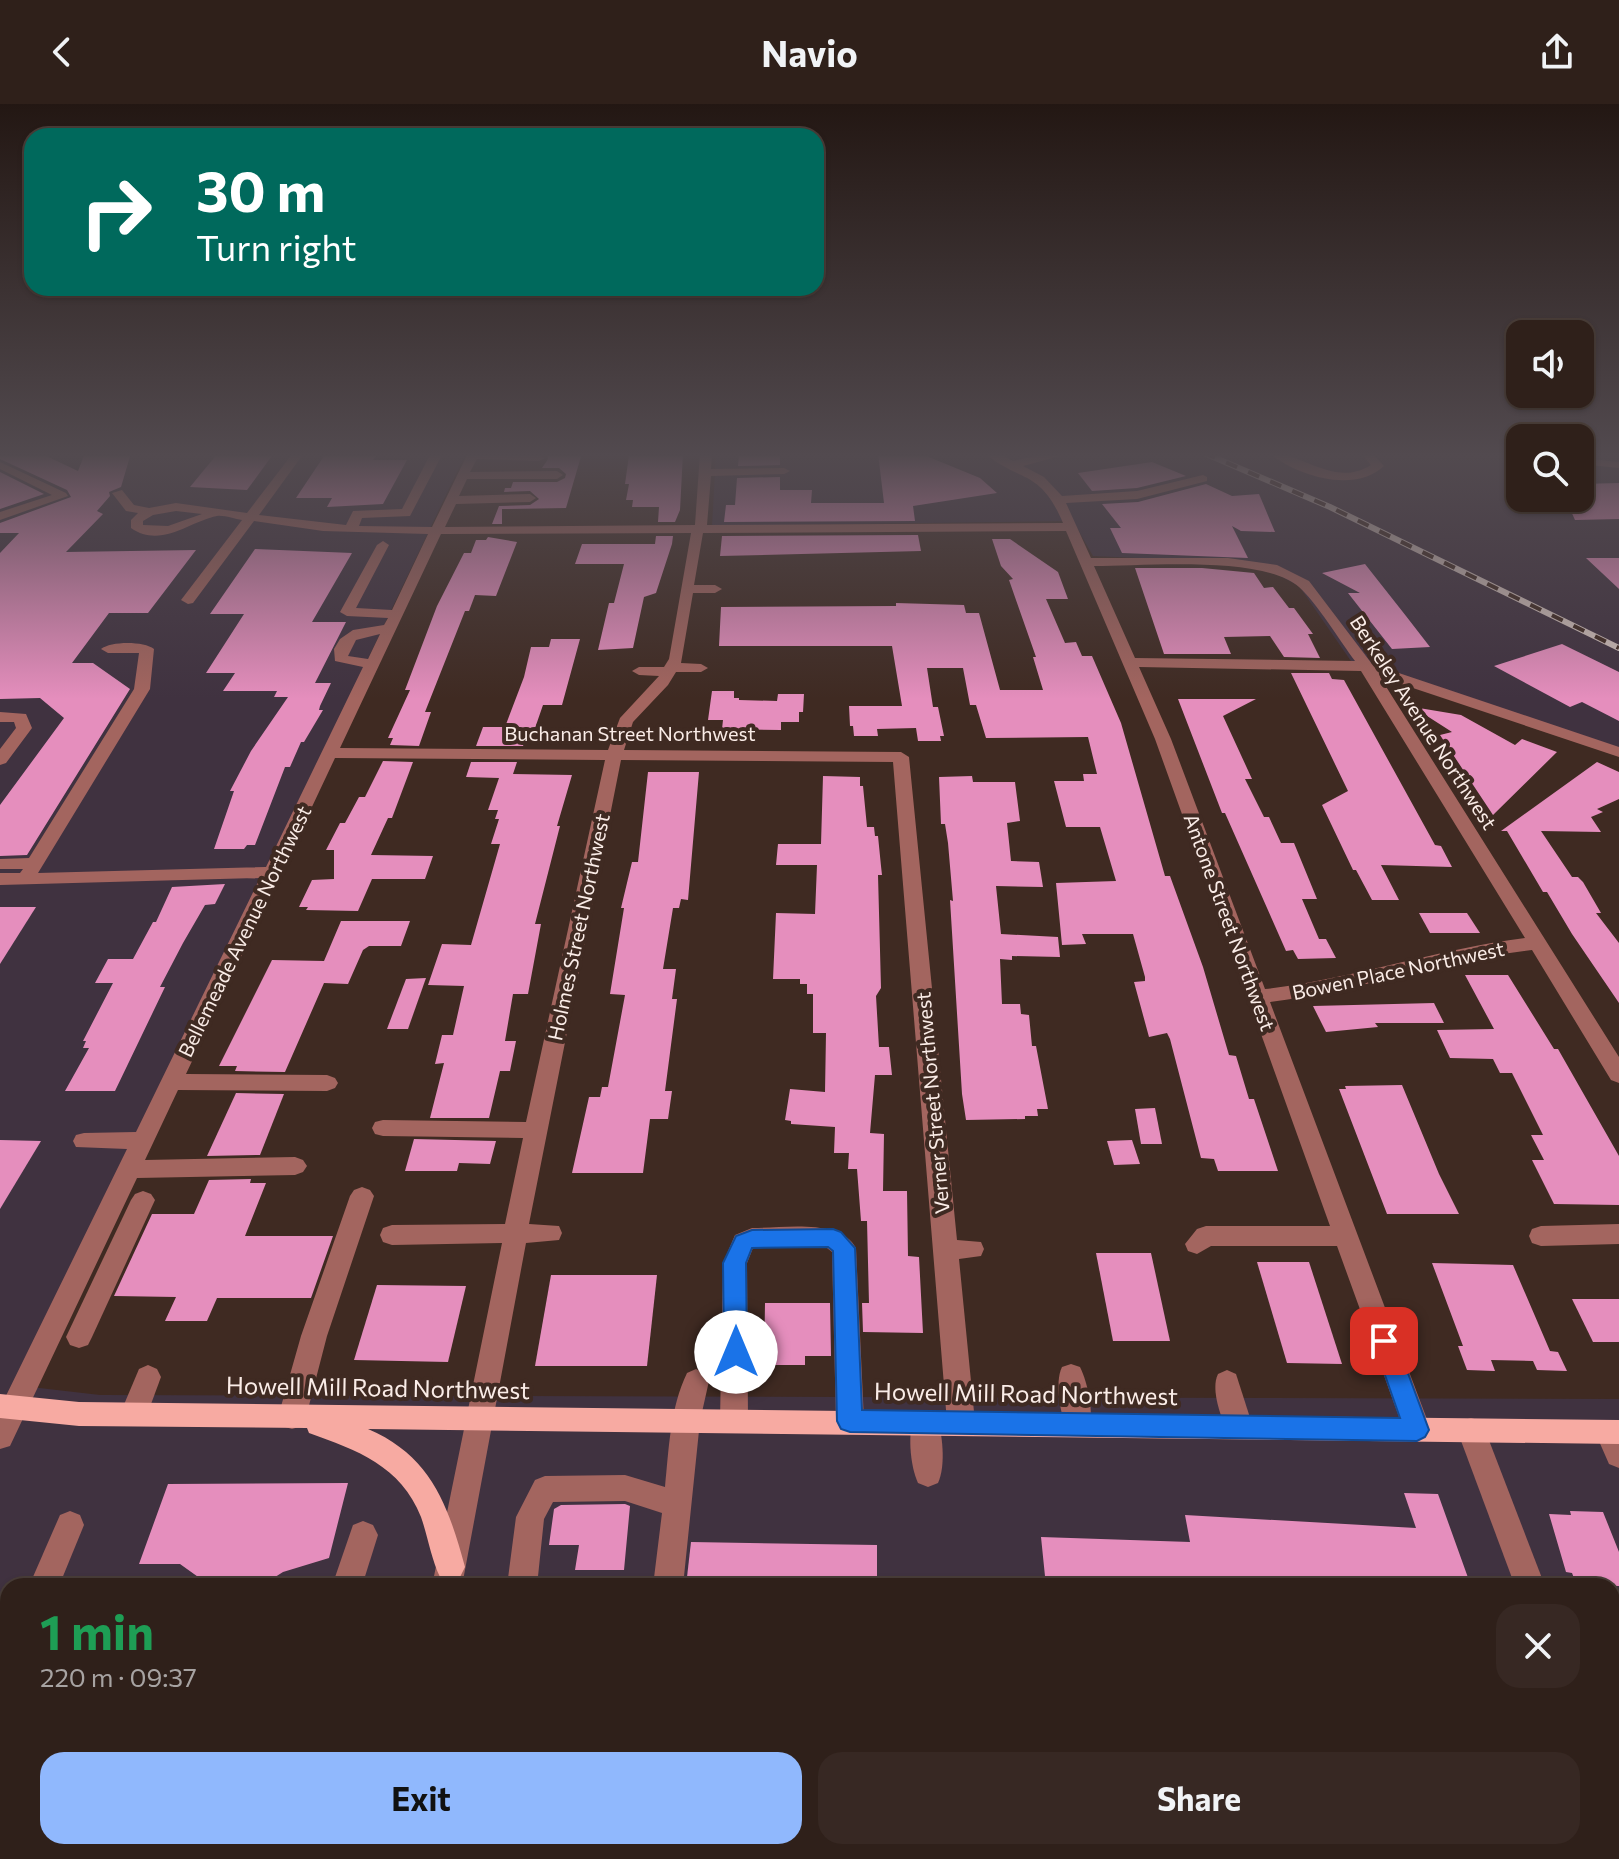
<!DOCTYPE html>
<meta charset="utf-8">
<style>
:root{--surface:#2f201a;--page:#372823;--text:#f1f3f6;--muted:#a7a3a2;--line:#4a3e39;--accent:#90b8fd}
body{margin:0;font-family:Commissioner,sans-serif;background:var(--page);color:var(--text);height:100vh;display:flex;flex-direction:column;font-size:30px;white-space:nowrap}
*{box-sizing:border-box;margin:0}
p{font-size:26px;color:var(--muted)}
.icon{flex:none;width:44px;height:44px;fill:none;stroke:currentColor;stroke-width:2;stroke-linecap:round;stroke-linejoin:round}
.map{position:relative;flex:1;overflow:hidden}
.drawer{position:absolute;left:0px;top:1474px;width:1620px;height:282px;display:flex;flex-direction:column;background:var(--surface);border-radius:24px 24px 0 0;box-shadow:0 2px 6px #0004,0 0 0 2px var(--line)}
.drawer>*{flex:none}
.banner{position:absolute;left:24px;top:24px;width:800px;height:168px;border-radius:24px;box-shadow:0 2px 6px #0004,0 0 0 2px var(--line);background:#00695c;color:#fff;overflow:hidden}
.fabs{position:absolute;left:1506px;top:216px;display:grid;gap:16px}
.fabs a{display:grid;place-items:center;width:88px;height:88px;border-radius:16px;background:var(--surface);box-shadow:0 2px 6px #0004,0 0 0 2px var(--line);font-size:40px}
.pin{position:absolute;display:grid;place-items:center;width:68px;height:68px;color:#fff;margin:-34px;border-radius:16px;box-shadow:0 4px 12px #0006}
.me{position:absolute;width:88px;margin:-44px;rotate:0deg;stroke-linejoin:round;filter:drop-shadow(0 0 6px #0008)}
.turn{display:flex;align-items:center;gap:28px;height:168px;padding:0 40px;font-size:36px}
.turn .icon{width:104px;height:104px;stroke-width:2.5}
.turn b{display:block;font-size:56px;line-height:68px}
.round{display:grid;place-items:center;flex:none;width:84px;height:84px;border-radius:24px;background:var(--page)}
.overview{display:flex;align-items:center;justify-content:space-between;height:136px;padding:0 40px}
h1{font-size:48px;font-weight:700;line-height:60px;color:#1e9e55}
.cta{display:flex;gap:16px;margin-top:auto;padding:16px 40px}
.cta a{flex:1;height:92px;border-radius:24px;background:var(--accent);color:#111;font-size:32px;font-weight:700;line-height:92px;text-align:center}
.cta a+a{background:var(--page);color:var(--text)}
header{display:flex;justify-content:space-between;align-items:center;height:104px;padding:0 40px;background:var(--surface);font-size:36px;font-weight:700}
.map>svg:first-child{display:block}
.commercial{fill:#403240;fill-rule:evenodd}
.building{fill:#e58ebd}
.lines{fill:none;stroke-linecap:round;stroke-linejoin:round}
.minor{fill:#a3655f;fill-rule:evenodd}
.major{fill:#f7aaa2;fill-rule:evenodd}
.rail-casing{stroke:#d2c2bd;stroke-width:6}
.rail{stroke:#3f2a22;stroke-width:4;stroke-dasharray:12;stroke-linecap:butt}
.route{fill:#1a73e8;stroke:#114b97;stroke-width:2}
.labels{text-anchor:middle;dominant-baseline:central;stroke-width:8;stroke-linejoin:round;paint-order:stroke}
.street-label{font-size:20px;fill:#faece7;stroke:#3f2a22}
.near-street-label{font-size:24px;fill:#faece7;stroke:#3f2a22}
</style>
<header><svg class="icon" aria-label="back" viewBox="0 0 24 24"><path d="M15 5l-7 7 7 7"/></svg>Navio<svg class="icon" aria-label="share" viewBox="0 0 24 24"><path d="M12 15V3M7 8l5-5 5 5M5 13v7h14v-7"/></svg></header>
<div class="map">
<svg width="1619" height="1755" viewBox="0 0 1619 1755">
<rect width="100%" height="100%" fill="#3f2a22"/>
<g class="commercial">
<path d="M0 349H466L22 1282 100 1291 1619 1295V1755H0ZM8 1482H1612V1748H8Z"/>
<polygon points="716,349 1520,349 1520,394 1580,394 1580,349 1616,349 1619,352 1619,649 1353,560 1299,482 1256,459 1093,452 1073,417 712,422"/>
</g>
<g class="building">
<polygon points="0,349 40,349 78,367 85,349 131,349 121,383 109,388 110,392 97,407 103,410 66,448 196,446 148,509 109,509 72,559 93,559 130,585 27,751 0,752 0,701 64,614 40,594 0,595 0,449 19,429 0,429 0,419 71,393 67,386 0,355"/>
<polygon points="218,349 274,349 247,386 190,383"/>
<polygon points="326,349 378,349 373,356 407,356 383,400 327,403 332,394 296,394"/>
<polygon points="547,349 582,349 566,404 502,405 502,420 492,420 499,402 530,401 539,395 530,387 504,388 505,384 511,384 513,378 557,378 565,374 566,370 559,364 542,364 548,355"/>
<polygon points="683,349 680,406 675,418 658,418 659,403 632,403 633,396 626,396 629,380 625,380 629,351"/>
<polygon points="739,349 780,349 780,361 738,362"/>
<polygon points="878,349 919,349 980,374 997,389 913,402 915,417 724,418 726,401 735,401 737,374 780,373 780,386 812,386 811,399 884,399"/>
<polygon points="1152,358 1186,372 1137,384 1092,387 1078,369"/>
<polygon points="0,368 44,390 0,405"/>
<polygon points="1619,379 1619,415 1575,416 1565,394 1580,394 1580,380"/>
<polygon points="1206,380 1232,392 1259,390 1275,428 1241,427 1232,422 1248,454 1122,449 1110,424 1121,424 1102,400 1138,398"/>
<polygon points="918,431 921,447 720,452 722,432"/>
<polygon points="656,432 673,432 672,440 656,489 644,493 633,544 598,546 609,499 614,499 624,460 575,460 582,440 655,440"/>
<polygon points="488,433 517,438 496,492 475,491 469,507 465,507 425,608 431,608 419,642 390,641 393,634 388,634 410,586 405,586 437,502 464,449 471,449 476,436 486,436"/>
<polygon points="992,435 1010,435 1058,468 1068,495 1046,495 1065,539 1076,538 1082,552 1092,552 1121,619 1165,772 1170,772 1203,863 1229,951 1236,952 1249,995 1254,995 1278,1067 1218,1067 1214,1055 1201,1054 1170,935 1167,929 1149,933 1134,878 1145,877 1145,873 1133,830 1082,830 1086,840 1062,841 1056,779 1116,777 1100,723 1066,723 1054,677 1084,677 1083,670 1097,670 1088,633 986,634 976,601 970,601 963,564 927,564 933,603 938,603 944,632 940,632 941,637 918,637 916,624 877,625 878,632 854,632 853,622 850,622 849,602 902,602 892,542 719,542 721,503 896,502 896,499 964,501 966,509 979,509 1000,586 1043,586 1033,553 1036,553 1009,476 1013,475 1001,462"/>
<polygon points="255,445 352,449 312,518 346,518 315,579 331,579 320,602 319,606 323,606 304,638 301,638 290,663 285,663 255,741 247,741 244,745 214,745 234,687 230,687 251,647 288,593 274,593 277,587 223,587 235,569 206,569 244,510 210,510"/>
<polygon points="1586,454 1619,454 1619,485"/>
<polygon points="1365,460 1406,512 1430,543 1392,545 1348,489 1360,489 1322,469"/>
<polygon points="1135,464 1202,464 1254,469 1264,484 1273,483 1289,504 1294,504 1313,530 1308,530 1320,554 1284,553 1270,532 1224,533 1231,550 1164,550"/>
<polygon points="551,535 580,535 562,601 543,601 534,627 527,631 523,642 476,642 483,623 505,623 524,573 531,543 549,543"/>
<polygon points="1562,540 1619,568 1619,617 1582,598 1570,603 1494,562"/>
<polygon points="1291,569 1329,569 1332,575 1344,576 1435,741 1441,742 1452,763 1381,761 1399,796 1372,796 1356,766 1353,766 1322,701 1348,687"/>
<polygon points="712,587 734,587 734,594 739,594 739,596 777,597 778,590 804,590 803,608 799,608 799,618 781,618 781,626 722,625 723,616 708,616"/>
<polygon points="1178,595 1256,595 1223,612 1252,675 1245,675 1264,713 1269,713 1281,739 1294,739 1317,795 1302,795 1319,835 1326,835 1336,854 1298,855 1293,846 1286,847 1225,709 1222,709"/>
<polygon points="1413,603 1461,611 1515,641 1522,635 1557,648 1493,711 1440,631 1452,628"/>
<polygon points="383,657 413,658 392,714 388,714 371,751 433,752 425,775 372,775 358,807 306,806 308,803 299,803 312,776 334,775 334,746 326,746 340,719 345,719 359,693 365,693"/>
<polygon points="471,658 517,658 513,670 572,671 557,722 560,722 535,820 541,820 528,890 513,890 505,937 516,937 510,967 500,967 489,1014 430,1014 444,959 435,960 442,931 453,931 464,882 428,881 442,840 471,841 500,740 491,740 499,715 495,715 498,706 488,706 499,674 466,673"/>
<polygon points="1597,658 1619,668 1619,695 1597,705 1603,708 1591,713 1601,728 1541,727 1572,773 1578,773 1583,778 1601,809 1596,809 1619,839 1619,899 1572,830 1547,788 1543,788 1507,727 1501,727"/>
<polygon points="648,668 699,668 688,796 681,795 679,804 673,804 663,865 676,865 672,895 677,895 665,987 672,987 668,1015 650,1015 643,1069 572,1069 589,993 600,993 602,983 608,983 625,891 610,890 624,804 621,804 632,758 638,758"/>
<polygon points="823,672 860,673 860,682 863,682 867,723 874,723 875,732 878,732 881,762 882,771 878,771 881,884 876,892 879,943 889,943 892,971 875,971 870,1029 884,1030 883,1087 907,1087 908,1152 919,1153 923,1229 863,1228 862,1199 869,1199 867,1117 861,1117 857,1065 848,1065 849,1049 834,1049 835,1023 791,1020 791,1017 785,1016 790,985 825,988 826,929 813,929 813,890 807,890 807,880 800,880 800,875 773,875 776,809 815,810 817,761 776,761 778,740 821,740"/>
<polygon points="972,672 973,678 1015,678 1020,717 1007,719 1011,757 1039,758 1043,783 996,782 1001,830 1058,833 1060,853 1012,852 1012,856 1000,855 1002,900 1020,900 1021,910 1029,911 1032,942 1036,942 1048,1005 1037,1005 1038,1012 1025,1012 1025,1015 966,1016 962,990 950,796 953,797 948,739 945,720 941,720 939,673"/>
<polygon points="225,780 215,800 205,801 183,839 160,883 165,883 115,987 65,987 89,944 83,944 86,937 83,937 113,879 95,879 108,855 133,855 153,818 156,818 172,783"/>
<polygon points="0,803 36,803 0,860"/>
<polygon points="1419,809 1467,809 1480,829 1430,829"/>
<polygon points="341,817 410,817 401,842 369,842 363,846 348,880 324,879 285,968 235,967 237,962 219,962 272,856 324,857"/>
<polygon points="1465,871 1508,871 1554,945 1558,945 1619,1052 1619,1101 1554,1100 1532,1056 1544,1056 1531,1031 1543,1031 1512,969 1500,969 1493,955 1450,954 1437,926 1494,925"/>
<polygon points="426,874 408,925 387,925 406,875"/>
<polygon points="1434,899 1444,919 1375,919 1378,923 1326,928 1313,902"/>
<polygon points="1402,981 1439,1070 1459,1110 1387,1110 1339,985 1346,985 1345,982"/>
<polygon points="236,989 284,990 260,1051 207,1052"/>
<polygon points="1155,1004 1162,1040 1141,1040 1135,1005"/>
<polygon points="414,1035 496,1037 490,1060 459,1059 457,1067 405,1067"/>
<polygon points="0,1036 41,1037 0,1105"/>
<polygon points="1132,1036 1140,1060 1114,1061 1107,1037"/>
<polygon points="251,1075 250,1079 266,1079 245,1132 333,1132 311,1194 217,1194 207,1217 165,1217 176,1193 114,1192 152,1110 194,1110 209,1076"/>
<polygon points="1096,1149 1151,1149 1170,1237 1113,1237"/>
<polygon points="1257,1158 1309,1158 1342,1260 1287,1259"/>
<polygon points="1432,1159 1513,1161 1550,1247 1558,1248 1567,1267 1537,1266 1533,1257 1491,1256 1495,1267 1467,1266 1458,1242 1463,1242"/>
<polygon points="551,1171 657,1171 647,1262 535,1262"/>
<polygon points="377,1181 466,1182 448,1258 354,1256"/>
<polygon points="1572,1195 1619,1195 1619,1238 1593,1238"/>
<polygon points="765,1199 830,1199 831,1252 805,1252 805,1261 764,1261"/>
<polygon points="348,1379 329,1454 283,1468 261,1482 208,1480 180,1460 139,1460 168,1380"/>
<polygon points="1404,1389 1438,1390 1471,1482 1046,1482 1041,1433 1190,1438 1185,1411 1416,1424"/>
<polygon points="625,1400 630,1402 624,1466 575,1466 579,1441 549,1441 554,1405 561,1401"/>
<polygon points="1570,1407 1603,1408 1619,1448 1619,1482 1577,1482 1572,1469 1566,1468 1549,1410 1571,1411"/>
<polygon points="691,1438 877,1441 877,1482 686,1482"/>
</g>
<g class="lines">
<g class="minor">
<path d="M293 349H304L259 411 346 421 353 407 402 405 431 349H443L410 412 362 414 359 422 432 423 468 349 539 351 545 354 539 357 477 355 470 368 557 367 563 371 557 375H467L459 392 530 390 536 394 530 398 456 400 445 423 695 421 700 349H712L711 365 784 364 790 367 784 370 711 372 707 421 1063 419C1040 365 1021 379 984 349H998L1013 357 1049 349H1071L1023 362 1044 373 1062 392 1137 387 1203 371 1207 373V377L1137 395 1066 399 1091 454H1228L1277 461 1309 477 1372 560 1619 643V653L1380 573 1619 953V979L1611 976 1532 846C1443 857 1359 887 1270 898L1431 1326 1427 1335 1417 1338 1407 1335 1337 1142H1211L1197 1150 1188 1147 1185 1140 1197 1125 1206 1122H1330L1155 635 1066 427 703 429 694 481H715L722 485 715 489H693L681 559 701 560 708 564 701 568H676L668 581 633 618 624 646 901 648 909 653 957 1136 981 1138 984 1145 981 1152 959 1155 975 1318 971 1327 961 1330 951 1327 947 1318 893 658 621 656 529 1120 559 1122 562 1129 559 1136 526 1139 462 1482H432L502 1139 392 1141 383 1138 380 1131 383 1124 392 1121 505 1120 523 1034 383 1032 375 1030 372 1024 375 1018 383 1016 526 1018 605 656 335 654 186 970 327 971 335 974 338 979 335 984 327 987 178 986 145 1056 295 1053 303 1056 307 1062 303 1068 295 1071 137 1074 10 1342 0 1345V1304L127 1045 76 1043 73 1037 76 1031 84 1029 136 1028 260 774 0 781V769H20L23 765H0V755L29 754 134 585 139 549H108L101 545C111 537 144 537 154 545L150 585 38 769 266 763 363 563 335 557 334 545 340 535 353 526 384 521 388 514 347 512 340 508 377 441 383 437 389 441 356 504 392 506 428 430 323 427 254 417 193 499 188 500 181 496 242 416C235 415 224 411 217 412 190 417 161 445 131 424V416L138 409 126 407 112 389 122 386 134 401 149 404 176 399 247 409ZM176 407 202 410 168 422 143 421V417L153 411ZM691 429 669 555 664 563H639L632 567 639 571 659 572 620 614 608 646 340 644 441 430ZM1094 462C1144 462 1263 451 1299 483 1317 499 1340 537 1355 557L1135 554ZM380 530 368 555 348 552 356 536ZM1139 563 1361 567 1525 834C1437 845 1353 875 1265 885L1171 635Z"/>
<path d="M1269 349C1304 349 1335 384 1371 361L1361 349H1372L1384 362C1354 390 1297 372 1269 349Z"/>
<polygon points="1580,354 1619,358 1619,364 1580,360"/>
<polygon points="0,358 66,389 68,392 0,416 0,408 52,391 0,365"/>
<polygon points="0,608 26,610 32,624 6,659 0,661 0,645 16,624 14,618 0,618"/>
<polygon points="362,1083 370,1086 374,1092 327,1232 306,1313 302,1322 292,1325 282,1322 278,1313 301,1232 350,1092 354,1086"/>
<polygon points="143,1087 151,1090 155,1096 92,1233 88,1241 79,1244 70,1241 66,1233 131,1096 135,1090"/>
<polygon points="1619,1120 1619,1140 1541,1142 1532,1139 1529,1132 1532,1125 1541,1122"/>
<path d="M752 1124C782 1124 841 1114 856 1144L864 1317 860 1326 850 1329 840 1326 836 1317 832 1148 827 1144H753L747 1159 748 1317 744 1326 734 1329 724 1326 720 1317 723 1159 735 1131Z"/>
<path d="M1071 1260 1080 1263C1088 1279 1095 1312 1088 1329L1078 1332 1068 1329C1061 1313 1054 1279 1062 1263Z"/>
<polygon points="148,1261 157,1265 161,1273 144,1319 134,1322 124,1319 120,1310 139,1265"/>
<path d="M696 1265 705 1269 709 1277 700 1317 683 1482H653L662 1409 625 1397 553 1398 544 1415 537 1482H507L516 1413 535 1376 545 1372 625 1371 665 1383C669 1345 670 1304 687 1269Z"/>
<path d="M1227 1266 1236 1270 1253 1323 1249 1332 1239 1335 1229 1332C1222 1316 1210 1286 1218 1270Z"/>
<path d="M925 1306 935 1309C943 1327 946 1362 938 1379L928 1383 918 1379C910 1362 907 1327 915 1309Z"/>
<polygon points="1471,1314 1481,1317 1485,1326 1545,1482 1515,1482 1457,1326 1461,1317"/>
<polygon points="1609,1316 1619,1320 1619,1364 1609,1360 1595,1328 1599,1319"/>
<polygon points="70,1407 80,1411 84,1421 59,1482 29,1482 60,1411"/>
<polygon points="363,1417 373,1421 378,1431 362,1482 332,1482 353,1421"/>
<polygon points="1612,1534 1619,1535 1619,1567 1612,1566"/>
<polygon points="8,1547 8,1594 0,1598 0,1551"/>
<polygon points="1612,1683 1619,1686 1619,1735 1612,1732"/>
<polygon points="240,1748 274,1748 271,1755 237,1755"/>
<polygon points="378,1748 412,1748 411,1755 377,1755"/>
<polygon points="1085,1748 1119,1748 1120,1755 1086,1755"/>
</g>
<path class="major" d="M0 1290 79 1298 1619 1316V1340L368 1325C431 1352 448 1401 465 1463L460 1473 450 1477 440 1473C431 1454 428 1433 421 1413 401 1362 357 1346 309 1329L307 1324 79 1322 0 1314Z"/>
<g class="rail-casing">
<polyline id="rail" points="1204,349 1330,403 1619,544"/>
</g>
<use href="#rail" class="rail"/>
</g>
<linearGradient id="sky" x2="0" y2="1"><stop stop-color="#231713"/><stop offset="0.59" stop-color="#524a4f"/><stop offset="1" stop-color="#524a4f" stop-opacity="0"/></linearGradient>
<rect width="1619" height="595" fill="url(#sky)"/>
<polygon class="route" points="833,1125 841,1128 855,1144 862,1306 1400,1314 1373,1237 1376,1230 1384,1227 1393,1230 1396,1237 1429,1326 1425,1333 1417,1337 850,1328 841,1325 837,1317 833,1147 828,1143 752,1144 746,1159 747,1248 744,1256 736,1259 727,1256 724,1248 723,1159 736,1132 752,1126"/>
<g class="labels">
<g class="street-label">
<text transform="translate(1424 618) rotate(57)">Berkeley Avenue Northwest</text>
<text x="630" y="629">Buchanan Street Northwest</text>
<text transform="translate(1230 818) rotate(70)">Antone Street Northwest</text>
<text transform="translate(578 823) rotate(-78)">Holmes Street Northwest</text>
<text transform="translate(244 827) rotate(-64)">Bellemeade Avenue Northwest</text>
<text transform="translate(1398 866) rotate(-12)">Bowen Place Northwest</text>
<text transform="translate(932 999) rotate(-95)">Verner Street Northwest</text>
</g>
<g class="near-street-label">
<text transform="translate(378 1283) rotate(1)">Howell Mill Road Northwest</text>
<text transform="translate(1026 1289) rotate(1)">Howell Mill Road Northwest</text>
</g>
</g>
</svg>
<div class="fabs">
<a><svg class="icon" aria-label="sound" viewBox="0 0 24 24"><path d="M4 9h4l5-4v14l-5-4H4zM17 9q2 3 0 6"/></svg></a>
<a><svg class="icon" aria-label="search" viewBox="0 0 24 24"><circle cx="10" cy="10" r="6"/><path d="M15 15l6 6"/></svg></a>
</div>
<div class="pin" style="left:1384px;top:1237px;background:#d93025"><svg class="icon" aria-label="arrive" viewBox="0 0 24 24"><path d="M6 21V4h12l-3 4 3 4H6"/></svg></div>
<svg class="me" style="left:736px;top:1248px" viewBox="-20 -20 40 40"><circle r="19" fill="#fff"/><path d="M0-13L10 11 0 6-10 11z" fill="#1a73e8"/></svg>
<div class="banner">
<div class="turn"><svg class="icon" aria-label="right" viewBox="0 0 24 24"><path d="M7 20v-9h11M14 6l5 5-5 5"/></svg><div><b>30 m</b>Turn right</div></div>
</div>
<section class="drawer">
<div class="overview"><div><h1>1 min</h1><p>220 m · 09:37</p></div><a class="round"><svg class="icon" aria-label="close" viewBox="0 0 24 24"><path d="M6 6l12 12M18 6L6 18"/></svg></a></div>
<div class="cta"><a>Exit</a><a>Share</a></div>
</section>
</div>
